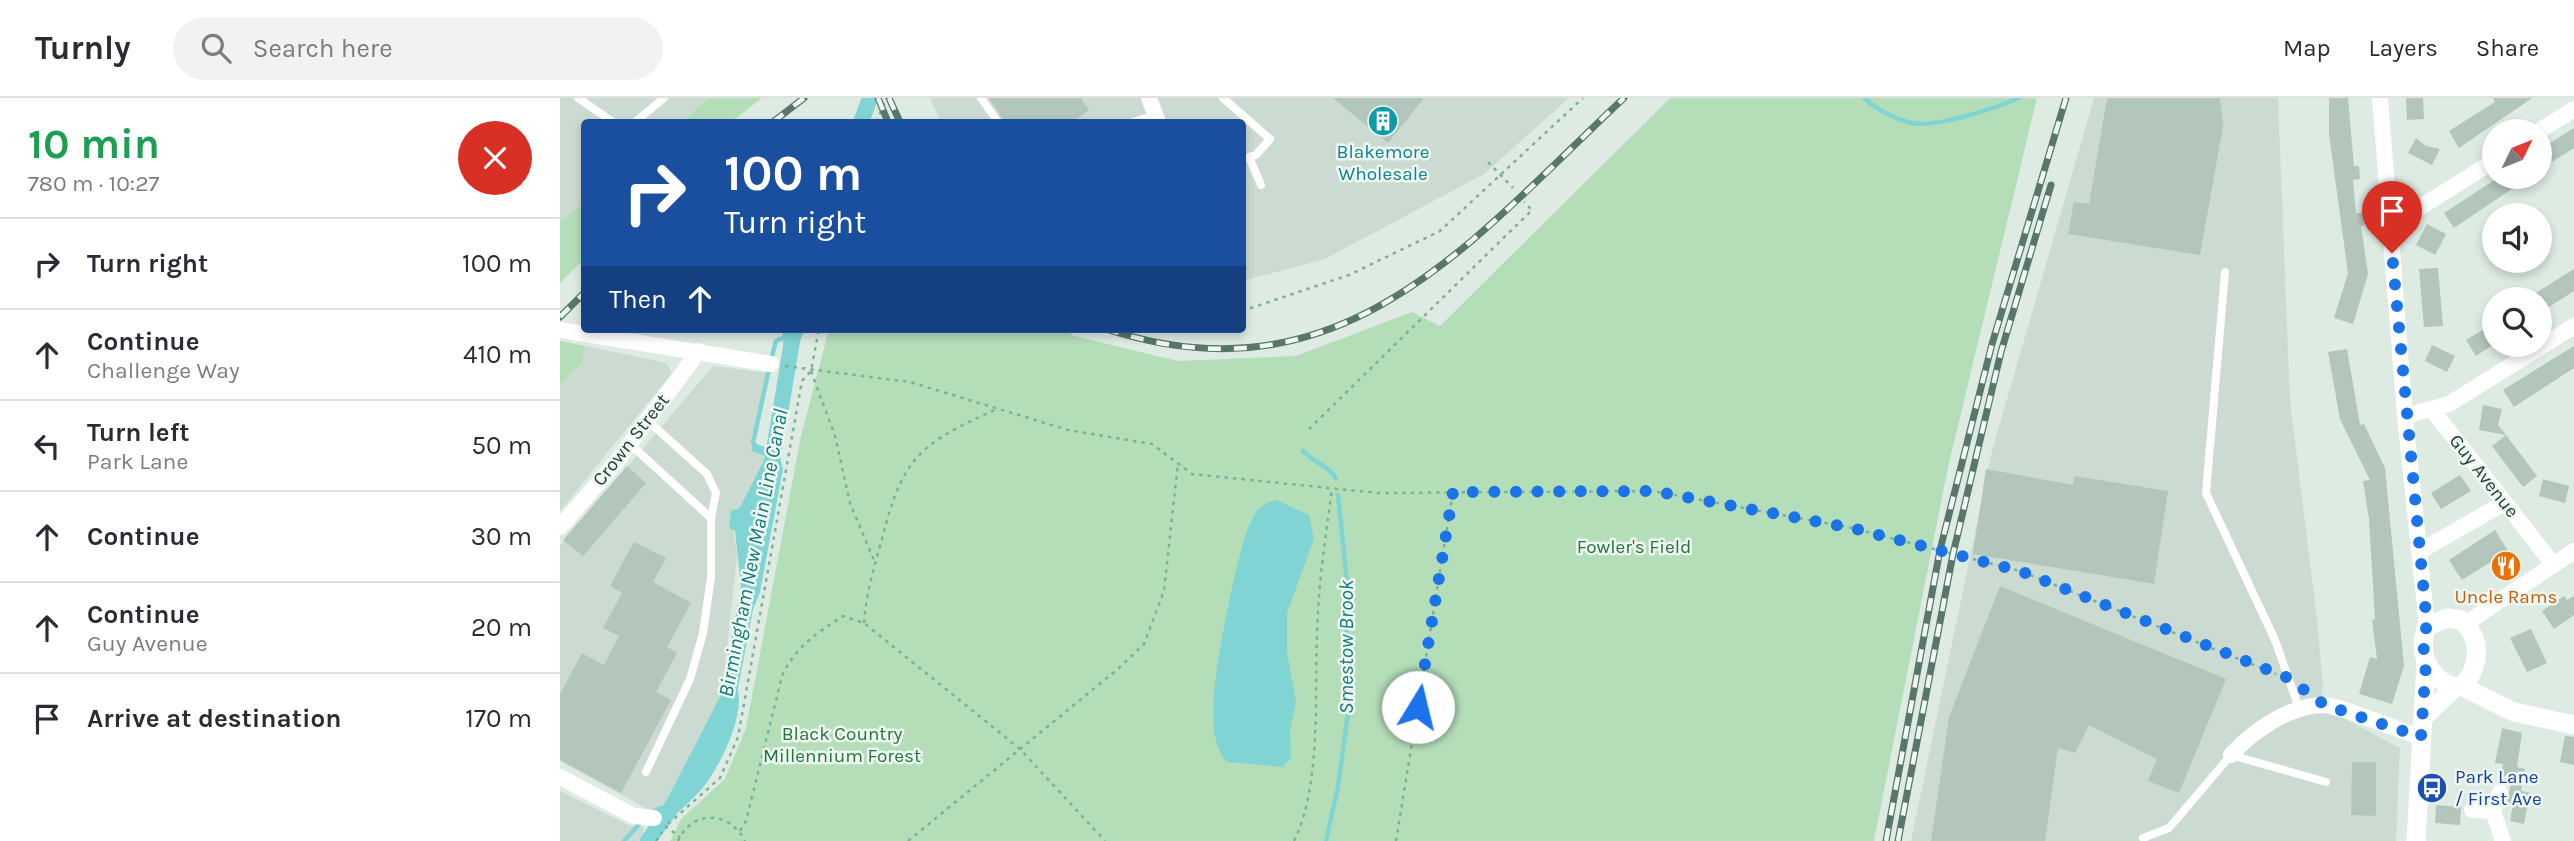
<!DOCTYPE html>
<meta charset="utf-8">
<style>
:root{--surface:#fff;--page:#f2f2f3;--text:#2b2b33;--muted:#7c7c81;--line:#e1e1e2}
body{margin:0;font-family:Karla,sans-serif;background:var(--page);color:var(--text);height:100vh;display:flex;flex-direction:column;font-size:26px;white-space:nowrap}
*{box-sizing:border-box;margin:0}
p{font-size:23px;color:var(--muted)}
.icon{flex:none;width:38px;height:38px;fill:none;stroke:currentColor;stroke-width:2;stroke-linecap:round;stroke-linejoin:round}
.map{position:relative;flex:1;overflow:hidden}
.side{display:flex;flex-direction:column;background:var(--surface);width:560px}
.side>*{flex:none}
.banner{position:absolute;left:21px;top:21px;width:665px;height:214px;border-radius:7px;box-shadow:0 4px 10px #0003;background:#1a4fa0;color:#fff;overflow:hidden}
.needle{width:46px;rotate:47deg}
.buttons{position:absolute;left:1922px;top:21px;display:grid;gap:14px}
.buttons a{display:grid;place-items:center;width:70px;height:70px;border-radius:50%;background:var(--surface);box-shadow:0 4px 10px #0003;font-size:35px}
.pin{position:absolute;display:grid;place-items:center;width:60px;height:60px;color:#fff;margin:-72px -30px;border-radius:50% 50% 50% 0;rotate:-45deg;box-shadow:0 0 7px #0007}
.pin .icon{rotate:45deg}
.me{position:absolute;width:77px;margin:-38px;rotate:9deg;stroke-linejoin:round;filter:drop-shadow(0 0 5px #0008)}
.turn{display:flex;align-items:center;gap:24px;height:147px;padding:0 28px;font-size:32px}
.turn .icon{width:91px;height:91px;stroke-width:2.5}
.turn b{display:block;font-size:49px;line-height:60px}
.then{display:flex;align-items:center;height:66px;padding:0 28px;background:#0003;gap:14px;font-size:26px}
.round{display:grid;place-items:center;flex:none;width:74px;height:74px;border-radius:37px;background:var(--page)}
.head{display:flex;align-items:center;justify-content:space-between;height:119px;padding:0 28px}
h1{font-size:42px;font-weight:700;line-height:52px;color:#1e9e55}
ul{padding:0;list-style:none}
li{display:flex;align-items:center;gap:21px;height:91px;padding:0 28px;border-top:2px solid var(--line)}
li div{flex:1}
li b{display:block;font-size:26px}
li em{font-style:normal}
header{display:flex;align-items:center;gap:42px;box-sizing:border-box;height:98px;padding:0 35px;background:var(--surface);border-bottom:2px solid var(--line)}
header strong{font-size:33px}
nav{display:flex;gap:38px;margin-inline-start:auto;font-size:24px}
.search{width:490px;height:63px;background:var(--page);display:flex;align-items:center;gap:18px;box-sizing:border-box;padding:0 24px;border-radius:38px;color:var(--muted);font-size:26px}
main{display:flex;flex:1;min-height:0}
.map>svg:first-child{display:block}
.built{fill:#ccdbd1}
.green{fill:#b4deb8}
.water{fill:#80d5d4}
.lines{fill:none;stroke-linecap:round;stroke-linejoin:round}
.stream{stroke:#80d5d4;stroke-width:4.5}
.canal{stroke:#80d5d4;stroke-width:16}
.building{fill:#b3c6bb}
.path{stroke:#7bb197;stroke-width:2.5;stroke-dasharray:3.5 5;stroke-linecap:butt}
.service{stroke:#fff;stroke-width:8}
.minor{stroke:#fff;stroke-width:16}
.tertiary{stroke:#fff;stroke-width:19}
.rail-casing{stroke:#58776a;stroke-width:7}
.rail{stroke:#eef7f1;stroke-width:4.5;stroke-dasharray:13;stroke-linecap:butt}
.route{stroke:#1a73e8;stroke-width:12;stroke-dasharray:0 21.6}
.labels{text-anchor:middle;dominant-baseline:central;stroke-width:5;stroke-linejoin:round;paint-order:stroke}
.culture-label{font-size:19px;fill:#0d838f;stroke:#eef7f1}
.street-label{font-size:19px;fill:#1e3b2f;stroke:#eef7f1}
.park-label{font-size:19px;fill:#257537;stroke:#eef7f1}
.food-label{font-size:19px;fill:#c56008;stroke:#eef7f1}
.transit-label{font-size:19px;fill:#164399;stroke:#eef7f1;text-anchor:start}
.water-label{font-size:21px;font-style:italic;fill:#147b7b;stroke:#eef7f1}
</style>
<header>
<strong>Turnly</strong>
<div class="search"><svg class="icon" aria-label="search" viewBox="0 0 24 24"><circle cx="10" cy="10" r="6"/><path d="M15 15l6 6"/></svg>Search here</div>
<nav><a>Map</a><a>Layers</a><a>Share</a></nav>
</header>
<main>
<section class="side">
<div class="head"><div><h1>10 min</h1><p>780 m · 10:27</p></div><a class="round" style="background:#d93025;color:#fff"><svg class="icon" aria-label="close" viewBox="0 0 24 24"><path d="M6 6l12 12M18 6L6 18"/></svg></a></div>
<ul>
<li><svg class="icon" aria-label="right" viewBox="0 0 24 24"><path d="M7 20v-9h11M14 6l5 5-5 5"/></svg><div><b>Turn right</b></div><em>100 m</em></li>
<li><svg class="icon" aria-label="ahead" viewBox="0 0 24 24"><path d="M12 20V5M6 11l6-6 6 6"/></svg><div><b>Continue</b><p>Challenge Way</p></div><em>410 m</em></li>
<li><svg class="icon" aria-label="left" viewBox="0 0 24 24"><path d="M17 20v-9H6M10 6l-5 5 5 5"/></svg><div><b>Turn left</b><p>Park Lane</p></div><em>50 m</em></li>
<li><svg class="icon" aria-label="ahead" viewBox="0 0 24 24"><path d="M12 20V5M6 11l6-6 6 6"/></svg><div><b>Continue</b></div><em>30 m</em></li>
<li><svg class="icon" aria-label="ahead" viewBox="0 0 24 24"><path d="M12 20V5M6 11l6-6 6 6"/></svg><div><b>Continue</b><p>Guy Avenue</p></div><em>20 m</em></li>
<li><svg class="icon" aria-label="arrive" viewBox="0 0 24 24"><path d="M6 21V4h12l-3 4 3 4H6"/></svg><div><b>Arrive at destination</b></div><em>170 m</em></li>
</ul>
</section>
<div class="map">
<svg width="2014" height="743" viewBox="0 0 2014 743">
<rect width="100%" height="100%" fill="#ddebe3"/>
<g class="built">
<polygon points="0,0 149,0 122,24 24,24 24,104 0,124"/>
<polygon points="370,0 1009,0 924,76 765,161 683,183 682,24 381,24"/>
<polygon points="1534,0 1718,0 1730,303 1757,520 1763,589 1759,607 1840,650 1836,743 1351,743 1432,353"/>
<polygon points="26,248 106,265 112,275 0,413 0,288 22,264"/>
<polygon points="153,268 207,275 191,353 206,357 179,412 171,412 177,458 162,597 103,710 91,713 0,663 0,448"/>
<polygon points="0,693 70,728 84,729 81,740 79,743 0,743"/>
</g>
<g class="green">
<polygon points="149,0 202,0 171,24 122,24"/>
<polygon points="1110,0 1477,0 1388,369 1314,743 110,743 121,721 165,681 186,630 241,338 269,231 503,231 514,238 618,263 736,258 852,214 880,228"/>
<polygon points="24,104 24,161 0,185 0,124"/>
<polygon points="0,243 26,248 22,264 0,288"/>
</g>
<g class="water">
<polygon points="222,231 245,231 226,275"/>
<polygon points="193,345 218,353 223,371 200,494 195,507 184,516 175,433 169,430 171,412 179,411 206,358 191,353"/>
<path d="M716 402 749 417 754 441 727 515V554L736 604 730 633 731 660 723 669 667 664C652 649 652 618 654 597 656 565 679 441 694 417 700 408 706 405 716 402Z"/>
<path d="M173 581C193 607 158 673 140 693 130 704 118 714 107 724L101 725 99 717 161 597Z"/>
</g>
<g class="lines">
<g class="stream">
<path d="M1304 0C1316 11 1336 22 1352 25 1375 30 1437 10 1458 0"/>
<polyline points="211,262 216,243 225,239"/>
<polyline points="197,349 193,345 209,271"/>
<path d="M743 353C752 363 770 369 776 380"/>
<polyline points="89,715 107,708"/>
<polyline points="64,743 81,724"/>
<polyline points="766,743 778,689 788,615 785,590 788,494 778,397"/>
</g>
<g class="canal">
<polyline points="301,24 310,0"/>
<polyline points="211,370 234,231"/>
<polyline points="168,600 188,495"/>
<polyline points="88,743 113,707"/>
</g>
</g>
<g class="building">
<polygon points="429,0 521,0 529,12 512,24 445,24"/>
<polygon points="773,0 864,0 828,45"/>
<polygon points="1547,0 1660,0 1663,28 1640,157 1508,136 1514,104 1529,106"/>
<polygon points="1769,0 1788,0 1794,68 1799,68 1800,81 1793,82 1796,115 1802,115 1804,128 1801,128 1808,176 1793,226 1774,220 1788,175 1769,36"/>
<polygon points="1846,0 1863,0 1864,21 1847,22"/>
<polygon points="1933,0 1972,0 1899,50 1889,33 1935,4"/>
<polygon points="2014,30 2014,50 1979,72 1979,52"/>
<polygon points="1856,40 1866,48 1880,51 1872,67 1848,55"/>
<polygon points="1939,79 1954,79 1959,86 1894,130 1884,115"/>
<polygon points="1867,126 1886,136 1875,157 1856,147"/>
<polygon points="1878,170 1883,228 1864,229 1859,171"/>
<polygon points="2014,171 2014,193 2000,202 1979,215 1979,201 1966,201"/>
<polygon points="1934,225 1934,246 1916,258 1906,242"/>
<polygon points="1872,247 1895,258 1887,274 1865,263"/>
<polygon points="2014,248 2014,270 1954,309 1943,292"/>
<polygon points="1787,251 1800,327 1804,326 1825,370 1844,568 1832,606 1799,596 1810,559 1817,561 1812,522 1815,521 1809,421 1803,383 1810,382 1780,321 1768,254"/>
<polygon points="1923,307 1942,311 1938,327 1946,337 1919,332"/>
<polygon points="1946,337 1977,378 1963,389 1932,348"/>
<polygon points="67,368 86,385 23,458 3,442"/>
<polygon points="1426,371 1513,387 1514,378 1608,393 1594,486 1413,456"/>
<polygon points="1900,377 1911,393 1881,411 1871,395"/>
<polygon points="1983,381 2009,388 2005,405 1979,398"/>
<polygon points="1935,432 1948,453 1902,482 1889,462"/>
<polygon points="74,444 106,460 93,484 131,505 107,549 117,555 96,594 111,602 61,695 0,662 0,596 22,555 44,567 59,538 43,530 62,495 50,488"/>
<polygon points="1440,488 1666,581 1619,695 1588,683 1597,661 1529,627 1515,655 1498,650 1485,743 1371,743 1389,619"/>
<polygon points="2004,498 2007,502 2014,498 2014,517 1994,531 1982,513"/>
<polygon points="1971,531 1987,565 1967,574 1950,540"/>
<polygon points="1942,630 1962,635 1957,669 1965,671 1961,693 1970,695 1964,726 1950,723 1953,706 1947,705 1952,679 1941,677 1943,666 1935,665"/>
<polygon points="2005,638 2014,639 2014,667 2000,664"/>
<polygon points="1792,664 1816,664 1816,718 1791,717"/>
<polygon points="1876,707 1901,709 1900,727 1875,725"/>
</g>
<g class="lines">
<g class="path">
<polyline points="316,24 327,0"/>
<polyline points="928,64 953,90"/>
<polyline points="682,213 789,177 880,133 1023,0"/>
<polyline points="225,268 350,284 508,332 592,346 632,376 818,395 1093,393 1292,430 1460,473 1716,576"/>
<polyline points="251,273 275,338 290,405 315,465"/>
<polyline points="749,331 972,112 964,104"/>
<path d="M304 525C306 496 314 469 322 441 343 356 362 345 439 310"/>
<polyline points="108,726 160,680 178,639 242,283 251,273 259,231"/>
<polyline points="105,728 120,739"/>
<path d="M180 733 186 723 222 578C235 549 257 535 283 518L304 525 460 651 545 743"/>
<polyline points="96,743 102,734"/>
<path d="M118 743C132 711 170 713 185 743"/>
<polyline points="348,743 559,570 584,546 604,493 618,365"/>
<path d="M734 743C764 682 753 581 758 514 760 472 767 431 772 390"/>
<polyline points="836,743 893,394"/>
</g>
<g class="service">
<polyline points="18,0 53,24"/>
<polyline points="421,0 438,24"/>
<polyline points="663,0 710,41 696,57 682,61"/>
<polyline points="75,24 104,0"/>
<polyline points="573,24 595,17"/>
<polyline points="689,59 701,87"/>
<polyline points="1665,174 1646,395 1715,542 1740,613"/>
<polyline points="70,346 151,420"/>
<polyline points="86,674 130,581 143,535 151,479 151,420 156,395 147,376 87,322"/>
<polyline points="1583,740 1609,730 1671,657 1766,684"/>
</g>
<g class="minor">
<polyline points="589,0 598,24"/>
<polyline points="1820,0 1845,318 1867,528"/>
<polyline points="1979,33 2014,11"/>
<polyline points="1830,128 1934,63"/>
<polyline points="0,232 211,266"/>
<polyline points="1873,313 1993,466"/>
<polyline points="1845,318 1889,306 2014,228"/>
<polyline points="0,429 57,363 139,253"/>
<polyline points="1860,453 1944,405"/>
<polyline points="1905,526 2014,453"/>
<path d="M1671 657C1693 633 1728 608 1763 607 1780 607 1839 633 1861 639"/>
<polyline points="0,679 74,718 94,720"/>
<polyline points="1940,694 1933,713 1943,743"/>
<polyline points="1912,712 1933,713"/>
</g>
<g class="tertiary">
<path d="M1888 520 1901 522C1922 540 1920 565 1905 586L1895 589C1868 581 1857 554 1867 528Z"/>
<polyline points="1901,588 1954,614 2014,627"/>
<polyline points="1863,620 1895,589"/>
<polyline points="1856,743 1866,565"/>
</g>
<g class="rail-casing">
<g id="rail">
<polyline points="318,0 328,24"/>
<polyline points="329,0 340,24"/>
<polyline points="213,24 244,0"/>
<polyline points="0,219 24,195"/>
<path d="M546 231C782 308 910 144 1064 0"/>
<polyline points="1326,743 1380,452 1432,246 1506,0"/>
<polyline points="1338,743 1393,456 1441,254 1491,87"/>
</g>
</g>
<use href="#rail" class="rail"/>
</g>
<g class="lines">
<polyline class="route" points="858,609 893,394 1093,393 1292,430 1460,473 1726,579 1765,607 1861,639 1866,565 1862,540 1867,528 1832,155"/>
</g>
<defs>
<g id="building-disc" transform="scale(1.575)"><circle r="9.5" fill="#0f9aa8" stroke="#eef7f1"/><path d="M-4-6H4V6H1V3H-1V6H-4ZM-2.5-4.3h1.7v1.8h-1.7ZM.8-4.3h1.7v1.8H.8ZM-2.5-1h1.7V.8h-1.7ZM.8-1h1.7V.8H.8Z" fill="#fff"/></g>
<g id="restaurant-disc" transform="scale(1.575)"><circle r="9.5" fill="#e8710a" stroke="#eef7f1"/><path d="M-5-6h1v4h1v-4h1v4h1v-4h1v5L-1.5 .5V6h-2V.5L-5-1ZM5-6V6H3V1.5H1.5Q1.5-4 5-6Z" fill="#fff"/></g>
<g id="bus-disc" transform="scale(1.575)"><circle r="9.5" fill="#1a4fb4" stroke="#eef7f1"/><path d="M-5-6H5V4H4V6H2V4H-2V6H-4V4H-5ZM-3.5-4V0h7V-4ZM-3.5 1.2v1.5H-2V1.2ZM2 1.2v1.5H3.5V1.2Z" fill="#fff"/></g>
</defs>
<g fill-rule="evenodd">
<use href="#building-disc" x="823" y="23"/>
<use href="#restaurant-disc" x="1946" y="468"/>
<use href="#bus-disc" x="1872" y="690"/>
</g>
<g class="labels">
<g class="culture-label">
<text x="823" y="54">Blakemore<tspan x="823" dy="22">Wholesale</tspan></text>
</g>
<g class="street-label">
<text transform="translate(71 342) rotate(-52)">Crown Street</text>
<text transform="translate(1924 378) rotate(52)">Guy Avenue</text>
</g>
<g class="park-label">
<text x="1074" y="449">Fowler's Field</text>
<text x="282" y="636">Black Country<tspan x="282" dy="22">Millennium Forest</tspan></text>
</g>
<g class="food-label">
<text x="1946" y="499">Uncle Rams</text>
</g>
<g class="transit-label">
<text x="1895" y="679">Park Lane<tspan x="1895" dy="22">/ First Ave</tspan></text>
</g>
<g class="water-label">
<text transform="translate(193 455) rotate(-79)">Birmingham New Main Line Canal</text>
<text transform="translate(786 549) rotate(-90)">Smestow Brook</text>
</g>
</g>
</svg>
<div class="buttons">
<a><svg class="needle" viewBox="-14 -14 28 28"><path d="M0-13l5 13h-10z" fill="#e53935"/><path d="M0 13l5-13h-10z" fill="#7c7c81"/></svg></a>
<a><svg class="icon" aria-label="sound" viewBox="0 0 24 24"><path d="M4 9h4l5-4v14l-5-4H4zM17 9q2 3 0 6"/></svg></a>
<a><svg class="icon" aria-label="search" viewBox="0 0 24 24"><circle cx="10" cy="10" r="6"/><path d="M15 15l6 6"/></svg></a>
</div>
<div class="pin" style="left:1832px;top:155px;background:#d93025"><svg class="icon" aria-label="arrive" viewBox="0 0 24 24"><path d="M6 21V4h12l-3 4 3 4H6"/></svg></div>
<svg class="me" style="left:858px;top:609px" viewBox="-20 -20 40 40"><circle r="19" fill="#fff"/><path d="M0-13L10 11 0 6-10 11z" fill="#1a73e8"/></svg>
<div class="banner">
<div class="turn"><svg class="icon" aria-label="right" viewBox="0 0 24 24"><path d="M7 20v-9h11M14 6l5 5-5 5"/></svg><div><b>100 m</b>Turn right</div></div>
<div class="then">Then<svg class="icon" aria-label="ahead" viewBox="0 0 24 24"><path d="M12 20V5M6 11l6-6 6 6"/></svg></div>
</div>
</div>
</main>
